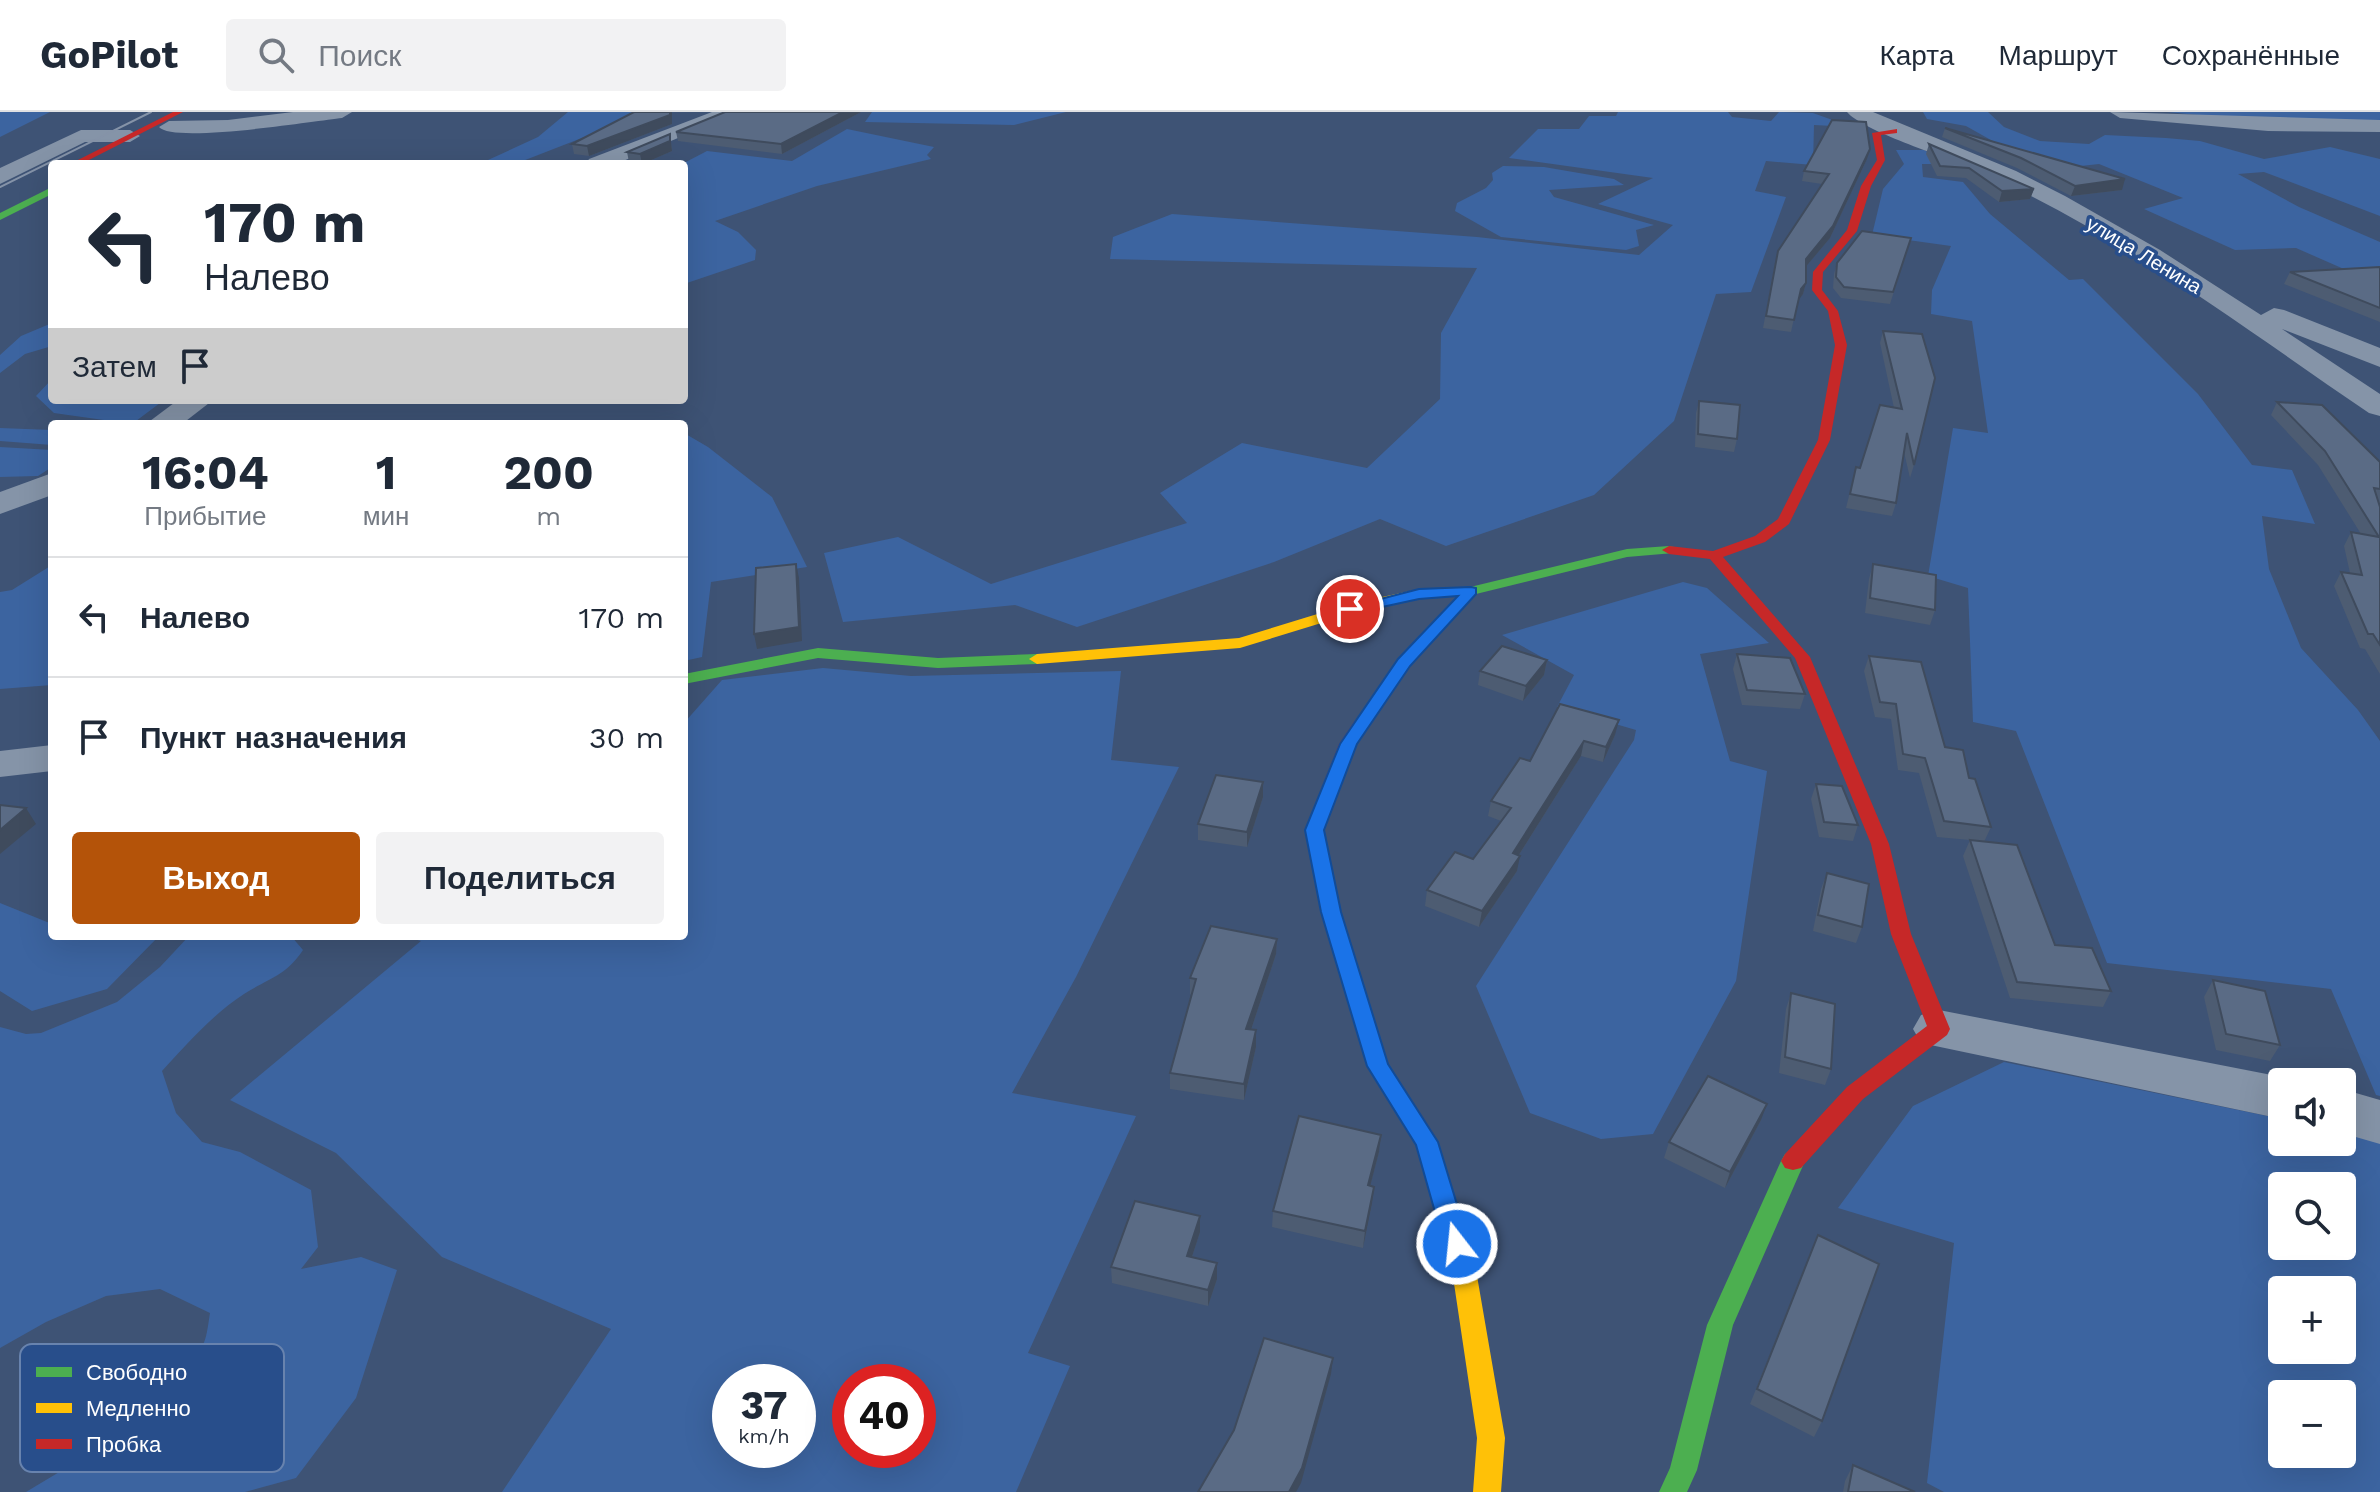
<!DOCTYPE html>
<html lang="ru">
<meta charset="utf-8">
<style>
:root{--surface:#fff;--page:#f2f2f3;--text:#1f2937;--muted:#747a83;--line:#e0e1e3;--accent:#b45309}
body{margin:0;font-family:"Work Sans",sans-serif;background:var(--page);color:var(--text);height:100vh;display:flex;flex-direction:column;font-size:30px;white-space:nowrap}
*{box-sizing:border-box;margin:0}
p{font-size:26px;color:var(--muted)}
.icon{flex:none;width:44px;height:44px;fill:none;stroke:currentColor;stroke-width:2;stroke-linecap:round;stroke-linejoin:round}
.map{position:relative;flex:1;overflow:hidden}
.side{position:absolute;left:48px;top:308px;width:640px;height:520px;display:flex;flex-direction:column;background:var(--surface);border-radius:8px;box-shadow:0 8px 32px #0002}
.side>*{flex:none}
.top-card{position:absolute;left:48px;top:48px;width:640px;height:244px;border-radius:8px;box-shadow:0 8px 32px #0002;background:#fff;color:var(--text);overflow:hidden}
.buttons{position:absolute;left:2268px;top:956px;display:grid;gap:16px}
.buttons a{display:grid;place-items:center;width:88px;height:88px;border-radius:8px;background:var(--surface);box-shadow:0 8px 32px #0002;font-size:40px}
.speed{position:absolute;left:712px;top:1252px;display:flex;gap:16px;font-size:40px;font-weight:700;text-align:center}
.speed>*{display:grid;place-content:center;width:104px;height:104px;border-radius:50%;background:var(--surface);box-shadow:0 8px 32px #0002;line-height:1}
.speed small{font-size:20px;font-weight:400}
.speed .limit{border:12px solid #d22;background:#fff;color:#111}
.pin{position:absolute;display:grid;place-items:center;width:68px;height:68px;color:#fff;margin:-34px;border:4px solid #fff;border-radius:50%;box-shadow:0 2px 8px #0007}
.me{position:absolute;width:88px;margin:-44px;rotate:344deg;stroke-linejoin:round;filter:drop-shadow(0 0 6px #0008)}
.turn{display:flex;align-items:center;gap:28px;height:168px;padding:0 24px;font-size:36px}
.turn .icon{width:104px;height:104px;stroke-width:2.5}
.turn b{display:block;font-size:56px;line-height:68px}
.then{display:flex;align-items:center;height:76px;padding:0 24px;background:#0003;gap:16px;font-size:30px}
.eta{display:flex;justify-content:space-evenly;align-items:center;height:136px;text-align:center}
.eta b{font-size:48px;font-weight:700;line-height:56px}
.button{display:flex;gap:16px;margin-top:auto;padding:16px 24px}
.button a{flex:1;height:92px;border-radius:8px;background:var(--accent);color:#fff;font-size:32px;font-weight:700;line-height:92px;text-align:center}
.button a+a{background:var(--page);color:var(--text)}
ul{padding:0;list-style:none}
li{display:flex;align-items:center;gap:24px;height:120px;padding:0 24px;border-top:2px solid var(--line)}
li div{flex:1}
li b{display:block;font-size:30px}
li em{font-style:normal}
header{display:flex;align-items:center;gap:48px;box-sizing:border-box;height:112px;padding:0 40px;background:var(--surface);border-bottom:2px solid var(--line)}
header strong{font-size:38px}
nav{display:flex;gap:44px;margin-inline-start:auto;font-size:28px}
.search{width:560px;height:72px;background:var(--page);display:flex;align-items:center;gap:20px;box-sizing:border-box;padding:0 28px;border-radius:8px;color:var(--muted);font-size:30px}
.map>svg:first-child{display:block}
.green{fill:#3c64a0;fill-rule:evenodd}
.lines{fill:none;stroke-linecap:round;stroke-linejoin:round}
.street{fill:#8594a8;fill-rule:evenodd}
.fast{fill:#4caf50;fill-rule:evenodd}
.slow{fill:#ffc107;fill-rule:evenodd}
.jam{fill:#c62828;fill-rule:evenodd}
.tram{stroke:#8593a8;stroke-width:2}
.wall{fill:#4d5c72}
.shaded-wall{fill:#3f4b5d}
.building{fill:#5a6b85;stroke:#3f4b5d;stroke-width:2}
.route{fill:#1a73e8;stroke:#114b97;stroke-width:2}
.labels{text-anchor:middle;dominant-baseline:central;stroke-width:7;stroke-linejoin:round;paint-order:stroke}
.far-street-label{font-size:20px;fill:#fff;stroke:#284e8b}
.key{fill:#284e8b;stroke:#6883ae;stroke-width:2}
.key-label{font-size:22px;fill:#fff}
</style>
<header>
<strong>GoPilot</strong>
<div class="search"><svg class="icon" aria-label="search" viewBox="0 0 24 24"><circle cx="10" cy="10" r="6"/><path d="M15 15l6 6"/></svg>Поиск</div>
<nav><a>Карта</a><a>Маршрут</a><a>Сохранённые</a></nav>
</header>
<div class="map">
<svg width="2380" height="1380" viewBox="0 0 2380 1380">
<rect width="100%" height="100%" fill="#3e5375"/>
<g class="green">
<polygon points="0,0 50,0 0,25"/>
<polygon points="568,0 636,0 628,8 515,52 488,48 538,25"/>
<polygon points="872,0 1066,0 1014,13 865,10"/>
<polygon points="1618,0 1728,0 1732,5 1771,9 1779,0 1813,1 1852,15 1814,13 1813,53 1766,49 1755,79 1786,85 1751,180 1716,182 1674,309 1594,383 1446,434 1380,407 1274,450 1077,515 1015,493 843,510 824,441 898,425 991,472 1187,411 1160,381 1242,331 1367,356 1440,287 1441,221 1477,156 1110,147 1113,125 1172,102 1477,125 1639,143 1673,113 1598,92 1653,66 1509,46 1538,17 1579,17 1589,4 1616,4"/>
<polygon points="1923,0 1988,0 2004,15 2040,29 2089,32 2105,23 2166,26 2200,29 2264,47 2330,35 2380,47 2380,104 2264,60 2238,62 2299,95 2380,130 2380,159 2353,161 2296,136 2235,138 2144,97 2183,86 2099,52 2044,58 1966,14 1927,7"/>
<polygon points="2167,0 2380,0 2380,9 2249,8"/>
<polygon points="847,17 934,35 927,43 931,47 817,74 715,109 738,120 756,138 755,148 684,172 682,52 707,39 792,49"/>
<polygon points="1896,38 1924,38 1948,52 1922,52 1923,65 1963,70 1990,102 2069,168 2083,167 2198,282 2252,353 2292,358 2315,412 2262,404 2269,457 2301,536 2358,598 2380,629 2380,984 2376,983 2331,877 2107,851 2016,619 1973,610 1968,476 1928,464 1953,316 1988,321 1972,209 1931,202 1932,178 1951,134 1872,123 1883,77 1904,52"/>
<polygon points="1503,54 1544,55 1614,67 1624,73 1549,78 1554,85 1654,113 1636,118 1639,134 1626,138 1501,125 1455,99 1457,91 1486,76 1493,68 1492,61"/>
<polygon points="52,211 52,234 25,242 0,261 0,243 21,224"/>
<polygon points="52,267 52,288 164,288 132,312 54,301 36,284"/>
<polygon points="0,316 52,318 52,333 0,329"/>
<polygon points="684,321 708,335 772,385 807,455 711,470 702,545 684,549"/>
<polygon points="0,335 52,338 52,355 38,364 0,365"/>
<polygon points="52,453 52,573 0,577 0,480 12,478"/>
<polygon points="1683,470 1707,476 1769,531 1700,542 1730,649 1767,659 1736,869 1653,1022 1601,1027 1530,1001 1476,874 1634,628 1636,618 1557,595 1574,563 1502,523"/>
<path d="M823 556 911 564 1121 559 1111 648 1179 655 1076 865 1012 981 1136 1004 1028 1241 1070 1254 1016 1380H502L611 1217 442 1145 336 1041 230 988 421 829 403 824H684V611L722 568ZM730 1270H798V1338H730ZM850 1270H918V1338H850Z"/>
<polygon points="0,791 52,812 52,824 159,824 107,877 32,899 0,879"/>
<path d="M189 824H291L303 838C286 864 269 866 244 882 213 902 187 932 162 959L176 1001 202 1030 240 1040 311 1078 318 1135 301 1157 361 1145 397 1158 356 1286 296 1366 245 1380H26C85 1345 166 1299 201 1237 207 1227 208 1213 210 1201L160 1177 106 1184 46 1210 0 1236V915L26 922 41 921 117 890 160 855Z"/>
<path d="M2004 950 2282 1007V1030H2342V1019L2380 1029V1380H1944L1927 1371 1954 1131 1838 1096 1913 994ZM2282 1074H2342V1134H2282ZM2282 1178H2342V1238H2282ZM2282 1282H2342V1342H2282Z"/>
</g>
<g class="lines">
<g class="street">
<path d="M293 0H352L342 6C314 9 173 32 159 15L169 9 228 8Z"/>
<polygon points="712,0 740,0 616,52 586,52 589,47"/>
<path d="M1847 0H1873L2016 59 2065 84 2160 138 2261 203 2274 196 2284 198 2380 236V255L2282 217 2380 282V304L2369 301C2241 214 2113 116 1969 55 1943 44 1863 19 1847 0Z"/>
<polygon points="2110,0 2380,8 2380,20 2268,19 2120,6"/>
<polygon points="81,18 130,18 140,24 130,30 85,30 0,72 0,56"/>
<polygon points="178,288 213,288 182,312 146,312"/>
<polygon points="52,361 52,383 0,402 0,380"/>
<polygon points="52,633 52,659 0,665 0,639"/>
<polygon points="1939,898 2282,965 2298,970 2282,970 2282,1007 1921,931 1913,917 1921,903"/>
<polygon points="2342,977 2380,988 2380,1032 2342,1021"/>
</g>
<g class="fast">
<polygon points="52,75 52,82 0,108 0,101"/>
<polygon points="1669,434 1674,435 1674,441 1627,445 1476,482 1410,554 1366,618 1354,618 1352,614 1398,548 1466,476 1627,437"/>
<polygon points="818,536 938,546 1037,542 1045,547 1037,552 938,556 818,546 684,572 684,562"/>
<polygon points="1793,1040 1801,1042 1805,1049 1733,1213 1697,1358 1687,1380 1659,1380 1670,1356 1707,1213 1781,1049 1785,1042"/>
</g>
<g class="slow">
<polygon points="1471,475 1476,476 1476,482 1419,487 1354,501 1240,536 1037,552 1029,547 1037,542 1239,526 1350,492 1419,477"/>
<polygon points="1439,1062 1447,1065 1451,1072 1476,1158 1505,1326 1501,1380 1473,1380 1477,1326 1452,1158 1427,1072 1431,1065"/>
</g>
<g class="jam">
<polygon points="173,0 183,0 81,52 70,52"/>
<polygon points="1897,17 1897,21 1881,23 1885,48 1871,74 1857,119 1823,160 1822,178 1838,199 1847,233 1830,328 1789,412 1765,430 1723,445 1810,545 1889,732 1911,822 1950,917 1947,923 1863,987 1801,1056 1793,1058 1785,1056 1781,1049 1785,1042 1847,975 1927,914 1891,822 1871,732 1795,546 1710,447 1669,442 1662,438 1669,434 1713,439 1755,424 1778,407 1818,328 1835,233 1828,199 1812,178 1813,160 1847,118 1861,74 1877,48 1872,21"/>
<polygon points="1360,609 1368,614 1357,632 1323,718 1341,800 1388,952 1435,1024 1451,1072 1447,1079 1439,1082 1431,1079 1416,1032 1367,954 1321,800 1305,718 1339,632 1354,610"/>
</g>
<polyline class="tram" points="0,75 151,0"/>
</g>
<g class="wall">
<polygon points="634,0 672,0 672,12 589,44 574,42 572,32"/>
<polygon points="725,0 861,0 782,42 678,29 676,20"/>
<polygon points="1945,16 2122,78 2071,84 2017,56 1942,25"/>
<polygon points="670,22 672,39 642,52 629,50 627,40"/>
<polygon points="1929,32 2034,77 2030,87 1999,90 1966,66 1937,64 1926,42"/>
<polygon points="1870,37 1867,47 1830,126 1806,154 1806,171 1803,182 1798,188 1791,220 1763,216 1775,151 1822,72 1802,69 1804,59"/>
<polygon points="1911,126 1890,192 1841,186 1833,176 1834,162 1837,151"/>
<polygon points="2380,155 2380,210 2284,172 2290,160"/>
<polygon points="1883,219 1914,353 1910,366 1904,340 1896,391 1892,404 1846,396 1856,355 1860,356 1894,296 1880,231"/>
<polygon points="1699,289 1737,327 1734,340 1695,335 1696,301"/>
<polygon points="2277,290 2380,350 2380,391 2379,391 2380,395 2380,562 2365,537 2360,536 2334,474 2341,460 2350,461 2344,434 2351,420 2361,422 2318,353 2271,303"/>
<polygon points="1873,452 1935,498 1930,513 1865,501 1869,467"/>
<polygon points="1737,542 1805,582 1800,597 1742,593 1733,557"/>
<polygon points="1869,544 1945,635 1969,666 1991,715 1984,730 2055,833 2111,879 2103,895 2010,886 1963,744 1970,728 1937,725 1919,661 1898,658 1891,607 1875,605 1864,559"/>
<polygon points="1547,548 1544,563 1523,589 1478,573 1480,559"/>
<polygon points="1560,592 1615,623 1603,650 1581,644 1519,743 1517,759 1479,815 1425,794 1427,778 1473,747 1501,709 1488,704 1491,689 1530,649"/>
<polygon points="1816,672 1858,713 1853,729 1819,725 1811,687"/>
<polygon points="1263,685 1247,735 1198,728 1198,712"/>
<polygon points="1827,761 1862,815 1856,831 1813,819 1821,777"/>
<polygon points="1277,827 1276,842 1251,918 1256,918 1256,935 1244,988 1170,977 1170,961 1191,883 1190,882 1190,866"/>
<polygon points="2213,868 2280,933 2270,949 2216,938 2204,885"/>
<polygon points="1791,881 1831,957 1825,973 1779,961 1786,897"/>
<polygon points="1761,1008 1725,1076 1664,1046 1669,1030"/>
<polygon points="1381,1023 1379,1040 1370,1074 1374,1075 1372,1091 1363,1136 1272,1115 1273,1099"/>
<polygon points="1200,1104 1200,1120 1192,1145 1217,1151 1217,1167 1208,1194 1112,1171 1111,1155"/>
<polygon points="1818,1123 1822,1309 1814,1325 1750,1292"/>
<polygon points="1853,1353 1915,1380 1843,1380 1845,1369"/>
</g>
<g class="shaded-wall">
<polygon points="670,0 672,0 672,12 589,44 587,34"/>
<polygon points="843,0 861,0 782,42 781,32"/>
<polygon points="670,22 672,39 642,52 640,42"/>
<polygon points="1870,37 1867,47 1830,126 1803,158 1806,147"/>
<polygon points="2125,67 2122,78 2071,84 2075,74"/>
<polygon points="2034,77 2030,87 1999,90 2002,79"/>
<polygon points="1806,171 1803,182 1798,189 1801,177"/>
<polygon points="796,452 799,466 802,529 757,537 754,522"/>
<polygon points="1547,548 1544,563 1523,589 1526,574"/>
<polygon points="1619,608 1615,623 1603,650 1606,635"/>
<polygon points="1584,629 1581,644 1510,757 1513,741"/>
<polygon points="1263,670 1263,685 1247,735 1247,720"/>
<polygon points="26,696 36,712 0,742 0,718"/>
<polygon points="1520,744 1517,759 1479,815 1482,799"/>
<polygon points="1277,827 1276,842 1246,933 1246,917"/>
<polygon points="1256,918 1256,935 1244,988 1244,972"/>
<polygon points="1767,992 1761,1008 1725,1076 1730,1060"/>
<polygon points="1381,1023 1379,1040 1366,1090 1368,1073"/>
<polygon points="1374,1075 1372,1091 1363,1136 1365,1119"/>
<polygon points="1200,1104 1200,1120 1187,1160 1187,1144"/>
<polygon points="1217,1151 1217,1167 1208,1194 1208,1178"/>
<polygon points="1333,1246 1331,1262 1301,1371 1296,1380 1289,1380"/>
</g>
<g class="building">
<polygon points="634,0 670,0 670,3 587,34 572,32"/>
<polygon points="725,0 843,0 781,32 676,20"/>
<polygon points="1832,8 1866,10 1870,37 1833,114 1806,147 1806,171 1801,177 1794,208 1766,204 1778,139 1829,62 1804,59"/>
<polygon points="1945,16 2125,67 2075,74 2021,46"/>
<polygon points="670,22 670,29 640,42 627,40"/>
<polygon points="1929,32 2034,77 2002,79 1969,56 1940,54"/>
<polygon points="1862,119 1911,126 1893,180 1844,175 1836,165 1837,151"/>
<polygon points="2380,155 2380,196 2290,160"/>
<polygon points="1883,219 1922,222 1935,266 1914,353 1907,321 1896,391 1850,382 1856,355 1860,356 1880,293 1902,297"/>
<polygon points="1699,289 1740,293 1737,327 1698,322"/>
<polygon points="2277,290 2322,293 2380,350 2380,377 2374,376 2380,395 2380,533 2373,522 2368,522 2341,460 2362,463 2351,420 2379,425 2325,339"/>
<polygon points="796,452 799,515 754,522 756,456"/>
<polygon points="1873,452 1936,463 1935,498 1870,486"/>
<polygon points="1502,534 1547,548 1526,574 1480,559"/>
<polygon points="1737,542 1790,546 1805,582 1747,578"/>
<polygon points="1869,544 1921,550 1945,635 1963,638 1969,666 1975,667 1991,715 1944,709 1925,646 1903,642 1896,592 1880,590"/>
<polygon points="1560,592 1619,608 1606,635 1584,629 1513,741 1520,744 1482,799 1427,778 1455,740 1473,747 1511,696 1491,689 1520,646 1530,649"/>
<polygon points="1216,663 1263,670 1247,720 1198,712"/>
<polygon points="1816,672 1842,674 1858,713 1824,710"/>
<polygon points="0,693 26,696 0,718"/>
<polygon points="1970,728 2017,733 2055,833 2092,836 2111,879 2017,870"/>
<polygon points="1827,761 1869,772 1862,815 1818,803"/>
<polygon points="1211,814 1277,827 1246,917 1256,918 1244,972 1170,961 1196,867 1190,866"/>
<polygon points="2213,868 2265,879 2280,933 2226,922"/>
<polygon points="1791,881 1835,892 1831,957 1785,945"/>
<polygon points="1708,964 1767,992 1730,1060 1669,1030"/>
<polygon points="1299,1004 1381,1023 1368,1073 1374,1075 1365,1119 1273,1099"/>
<polygon points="1135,1089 1200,1104 1187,1144 1217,1151 1208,1178 1111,1155"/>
<polygon points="1818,1123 1879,1152 1822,1309 1757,1277"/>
<polygon points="1264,1226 1333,1246 1302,1356 1289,1380 1198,1380 1234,1318"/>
<polygon points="1853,1353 1915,1380 1848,1380"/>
</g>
<polygon class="route" points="1471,475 1476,476 1476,482 1410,554 1357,632 1324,718 1341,800 1388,952 1438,1030 1469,1132 1465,1140 1457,1143 1448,1140 1444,1132 1416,1033 1367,954 1321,800 1305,718 1340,632 1398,547 1458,484 1419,487 1350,502 1342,497 1419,477"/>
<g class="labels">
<g class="far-street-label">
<text transform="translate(2144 143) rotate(31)">улица Ленина</text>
</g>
</g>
<rect x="20" y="1232" width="264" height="128" rx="12" class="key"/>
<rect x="36" y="1255" width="36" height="10" fill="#4caf50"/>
<rect x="36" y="1291" width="36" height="10" fill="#ffc107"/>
<rect x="36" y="1327" width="36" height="10" fill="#c62828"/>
<g class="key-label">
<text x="86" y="1268">Свободно</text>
<text x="86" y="1304">Медленно</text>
<text x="86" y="1340">Пробка</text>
</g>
</svg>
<div class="buttons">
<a><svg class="icon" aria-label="sound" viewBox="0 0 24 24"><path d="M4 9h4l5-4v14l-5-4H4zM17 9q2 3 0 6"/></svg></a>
<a><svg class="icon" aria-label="search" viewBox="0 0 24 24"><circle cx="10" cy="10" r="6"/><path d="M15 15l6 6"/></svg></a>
<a>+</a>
<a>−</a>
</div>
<div class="speed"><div>37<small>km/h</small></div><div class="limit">40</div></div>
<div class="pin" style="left:1350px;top:497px;background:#d93025"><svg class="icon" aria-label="arrive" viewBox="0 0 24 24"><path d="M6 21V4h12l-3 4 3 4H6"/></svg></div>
<svg class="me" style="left:1457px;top:1132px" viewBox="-20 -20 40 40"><circle r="17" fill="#1a73e8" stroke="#fff" stroke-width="3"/><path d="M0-11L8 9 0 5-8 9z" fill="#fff"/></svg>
<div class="top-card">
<div class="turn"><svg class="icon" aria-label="left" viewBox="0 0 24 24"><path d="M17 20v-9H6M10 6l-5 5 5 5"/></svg><div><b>170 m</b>Налево</div></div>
<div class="then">Затем<svg class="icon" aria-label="arrive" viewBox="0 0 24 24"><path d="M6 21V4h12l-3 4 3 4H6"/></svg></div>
</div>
<section class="side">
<div class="eta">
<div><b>16:04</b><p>Прибытие</p></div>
<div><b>1</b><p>мин</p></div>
<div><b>200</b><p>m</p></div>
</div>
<ul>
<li><svg class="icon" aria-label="left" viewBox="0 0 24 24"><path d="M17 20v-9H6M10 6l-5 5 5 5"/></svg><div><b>Налево</b></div><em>170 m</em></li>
<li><svg class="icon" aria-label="arrive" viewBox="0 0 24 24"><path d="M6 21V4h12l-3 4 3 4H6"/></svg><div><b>Пункт назначения</b></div><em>30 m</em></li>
</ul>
<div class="button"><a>Выход</a><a>Поделиться</a></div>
</section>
</div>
